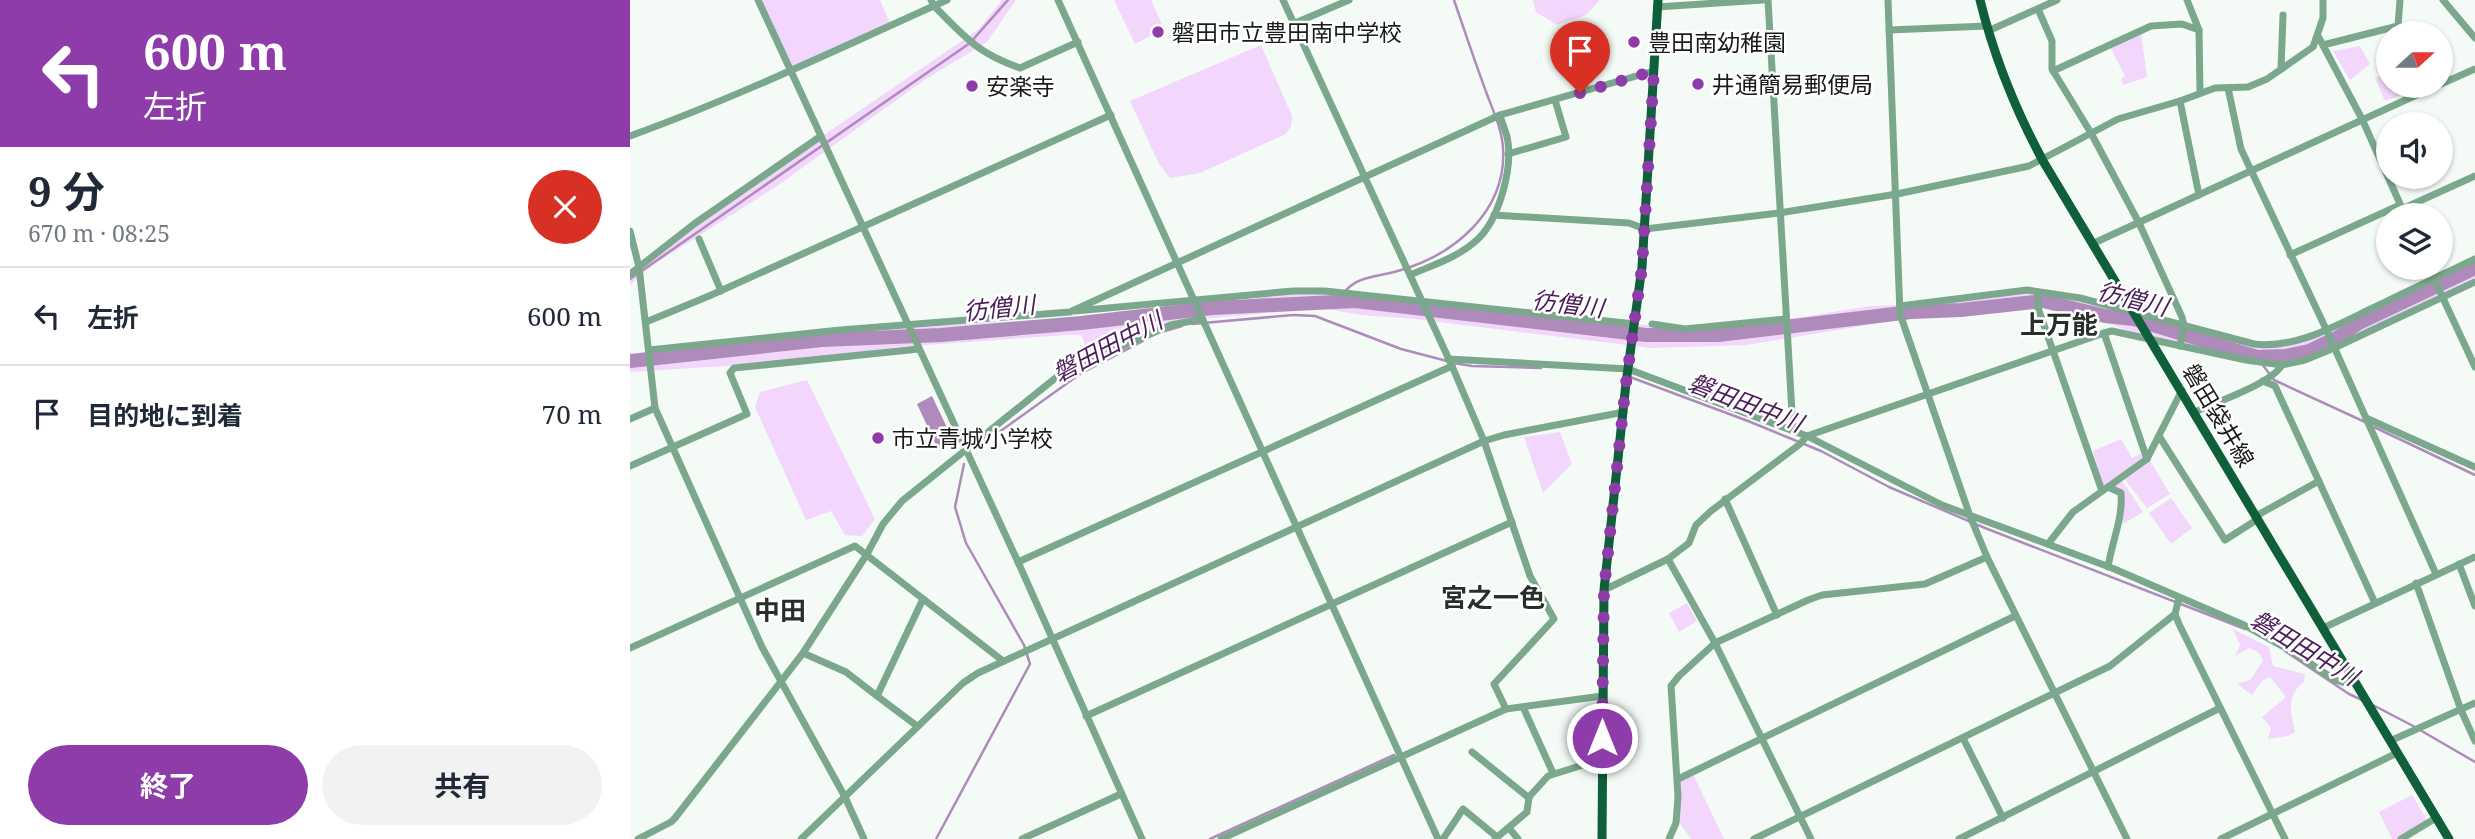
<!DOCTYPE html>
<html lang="ja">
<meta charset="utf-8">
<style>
:root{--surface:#fff;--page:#f2f2f3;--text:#1f2937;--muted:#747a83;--line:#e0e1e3;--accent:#8f3cab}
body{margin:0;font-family:"Noto Serif","Noto Sans JP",serif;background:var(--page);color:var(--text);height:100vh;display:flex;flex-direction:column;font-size:26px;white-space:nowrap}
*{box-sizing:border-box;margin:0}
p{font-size:23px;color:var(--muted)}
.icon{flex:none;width:38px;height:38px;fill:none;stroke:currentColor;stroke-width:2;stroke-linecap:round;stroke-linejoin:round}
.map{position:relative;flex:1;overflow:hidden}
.sheet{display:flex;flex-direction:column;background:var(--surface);width:630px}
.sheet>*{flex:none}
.banner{background:#8f3cab;color:#fff;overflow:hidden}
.needle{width:46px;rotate:69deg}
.fabs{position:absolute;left:1746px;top:21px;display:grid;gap:14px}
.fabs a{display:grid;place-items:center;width:77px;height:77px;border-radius:50%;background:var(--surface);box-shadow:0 2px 5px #0004;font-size:35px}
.pin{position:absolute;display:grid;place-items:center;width:60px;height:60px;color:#fff;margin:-72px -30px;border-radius:50% 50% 50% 0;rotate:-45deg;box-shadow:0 0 7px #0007}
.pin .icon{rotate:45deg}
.me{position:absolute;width:77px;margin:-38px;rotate:0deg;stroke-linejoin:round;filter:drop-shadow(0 0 5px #0008)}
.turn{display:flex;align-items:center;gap:24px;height:147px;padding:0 28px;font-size:32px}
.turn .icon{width:91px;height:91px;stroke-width:2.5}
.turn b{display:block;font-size:49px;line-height:60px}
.round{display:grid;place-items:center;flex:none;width:74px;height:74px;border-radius:37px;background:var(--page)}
.summary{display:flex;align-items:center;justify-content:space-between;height:119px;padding:0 28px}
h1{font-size:42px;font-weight:700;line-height:52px}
.primary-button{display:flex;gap:14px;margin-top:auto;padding:14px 28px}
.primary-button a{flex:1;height:80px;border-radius:42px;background:var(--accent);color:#fff;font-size:28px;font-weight:700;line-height:80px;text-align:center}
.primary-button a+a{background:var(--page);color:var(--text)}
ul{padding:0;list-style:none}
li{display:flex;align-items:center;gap:21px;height:98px;padding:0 28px;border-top:2px solid var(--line)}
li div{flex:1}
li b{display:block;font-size:26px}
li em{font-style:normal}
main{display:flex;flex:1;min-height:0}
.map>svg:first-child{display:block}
.green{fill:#f2d6fc}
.water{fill:#af8bbc}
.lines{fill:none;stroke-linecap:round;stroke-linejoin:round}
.stream{stroke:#af8bbc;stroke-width:2.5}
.river{stroke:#af8bbc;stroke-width:14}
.minor{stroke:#7ba88c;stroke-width:7}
.major{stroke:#0f5f3b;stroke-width:9}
.route{stroke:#8f3cab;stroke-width:12;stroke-dasharray:0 21.6}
.poi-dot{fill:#8f3cab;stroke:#fff;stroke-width:2.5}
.labels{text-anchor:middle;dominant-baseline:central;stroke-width:5;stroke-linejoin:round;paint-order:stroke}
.poi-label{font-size:23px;fill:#191b1a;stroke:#fff;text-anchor:start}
.street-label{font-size:23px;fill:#191b1a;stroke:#fff}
.water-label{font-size:24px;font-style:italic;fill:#4a1d59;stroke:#fff}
.quarter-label{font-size:26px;font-weight:bold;fill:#282e2a;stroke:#fff}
</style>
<main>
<section class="sheet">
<div class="banner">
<div class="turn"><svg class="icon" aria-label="left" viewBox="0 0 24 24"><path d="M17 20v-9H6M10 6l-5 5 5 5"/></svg><div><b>600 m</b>左折</div></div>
</div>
<div class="summary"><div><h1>9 分</h1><p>670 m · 08:25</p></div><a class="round" style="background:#d93025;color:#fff"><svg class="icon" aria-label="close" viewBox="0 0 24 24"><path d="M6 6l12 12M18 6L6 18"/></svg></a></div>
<ul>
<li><svg class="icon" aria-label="left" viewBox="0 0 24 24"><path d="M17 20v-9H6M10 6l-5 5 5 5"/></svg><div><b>左折</b></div><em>600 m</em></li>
<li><svg class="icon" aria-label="arrive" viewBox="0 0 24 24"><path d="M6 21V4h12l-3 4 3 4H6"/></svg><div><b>目的地に到着</b></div><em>70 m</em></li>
</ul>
<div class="primary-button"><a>終了</a><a>共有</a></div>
</section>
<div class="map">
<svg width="1845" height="839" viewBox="0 0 1845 839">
<rect width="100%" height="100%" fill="#f4fbf6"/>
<g class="green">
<polygon points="128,0 250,0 261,25 161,71"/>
<polygon points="372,0 386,0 357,42 296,79 147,186 23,265 0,285 0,270 132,177 348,30"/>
<polygon points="484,0 521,0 534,29 505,44"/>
<polygon points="903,0 970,0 956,15 927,25 906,12"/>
<polygon points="1511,33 1517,77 1493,85 1491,79 1495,76 1480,47"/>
<polygon points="631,45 662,116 661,126 656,134 570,173 540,178 529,164 500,101"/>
<polygon points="1730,46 1740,64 1720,80 1703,51"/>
<polygon points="1759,72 1759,86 1781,86 1783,91 1755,101 1745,78"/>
<polygon points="1845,259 1845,282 1678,358 1652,365 1499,331 1431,306 1338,308 1315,315 1275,319 1116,345 1021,348 785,319 732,315 690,308 572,319 541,325 460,356 451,335 436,335 267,347 158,362 0,372 0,355 23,354 51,347 247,328 415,320 611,301 670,291 1055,329 1167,318 1240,306 1277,305 1397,290 1472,305 1633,345 1670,340"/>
<polygon points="177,380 245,519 232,536 215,535 201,511 176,520 125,407 130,392"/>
<polygon points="930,432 942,464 913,493 894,437"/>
<polygon points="1491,439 1502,458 1515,452 1540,494 1517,508 1493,477 1491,479 1513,512 1493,524 1491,493 1476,488 1472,484 1463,451"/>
<polygon points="1541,498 1562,528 1541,544 1519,513"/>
<polygon points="1057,603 1067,621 1049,632 1039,613"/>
<path d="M1603 629 1639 647 1643 666 1675 674 1674 682C1655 696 1661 712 1665 732L1658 736 1638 739 1641 728 1632 717 1654 699 1655 696 1640 677 1632 681 1622 695 1607 684 1620 680 1633 661 1629 653 1619 648 1605 656 1610 645Z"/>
<polygon points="1062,772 1094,839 1061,839 1047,819 1048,779"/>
<polygon points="1782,795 1799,823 1771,839 1762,839 1749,812"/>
</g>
<polygon class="water" points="302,396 323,440 307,447 287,404"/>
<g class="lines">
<g class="stream">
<polyline points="0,279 340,43 378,0"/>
<path d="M707 303C722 274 742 279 771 270 825 254 877 211 873 148 872 130 864 113 858 97 846 65 835 32 824 0"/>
<polyline points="562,324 663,315 685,316 771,349 817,361"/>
<polyline points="535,331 552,326"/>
<polyline points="823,363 842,366 911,368"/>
<polyline points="1632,364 1644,380 1735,422"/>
<polyline points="1000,377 1118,421 1191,451 1259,487 1355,528 1615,629"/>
<polyline points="1744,427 1845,475"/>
<polyline points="347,448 450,374 513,341"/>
<polyline points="1655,651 1719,694 1732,700"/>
<polyline points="1741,704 1785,727"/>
<polyline points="1790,730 1845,762"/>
<polyline points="306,839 400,664 394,645 336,543 325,507 334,464"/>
<polyline points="580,839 764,755"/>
</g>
<polyline class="river" points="0,361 192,340 311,335 451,323 582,308 725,301 1016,335 1088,335 1281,312 1331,310 1413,301 1475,316 1504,319 1627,357 1655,356 1679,351 1708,337 1729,323 1845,268"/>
<g class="minor">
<polyline points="128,0 388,562 512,839"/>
<path d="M301 0 304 6C335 37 347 53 390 68L448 42"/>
<polyline points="428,0 808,839"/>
<polyline points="653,0 822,366 854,441 900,576 924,619 864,684 876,709"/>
<polyline points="1138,0 1163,430"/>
<polyline points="1258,0 1270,314 1340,516 1357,557 1497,839"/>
<polyline points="1557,0 1569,30 1570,93"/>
<polyline points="1813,0 1845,38"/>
<polyline points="1027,7 1133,0"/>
<polyline points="1408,9 1422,41 1422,69 1461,133 1509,223 1552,317 1554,326 1550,346"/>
<polyline points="663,24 719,0"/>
<polyline points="1259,30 1357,26"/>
<polyline points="1358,31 1427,0"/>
<polyline points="1688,36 1732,119 1775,215"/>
<polyline points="1693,45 1768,26 1770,0"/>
<polyline points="1651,69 1653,15"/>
<polyline points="1423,71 1521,26 1552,24 1569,30"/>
<polyline points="1811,84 1845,69"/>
<polyline points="1598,88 1611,149 1696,329 1806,574"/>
<polyline points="1550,101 1569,195"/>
<path d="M0 136C108 97 212 47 317 0"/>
<polyline points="878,154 936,137 925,100"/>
<polyline points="1772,209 1845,176"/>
<polyline points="864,215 999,223 1015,229 1149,213 1267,194 1399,166 1488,119 1550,101 1585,88 1618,87 1637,79 1683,47 1693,18 1693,0"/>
<polyline points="0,231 9,267 25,408 132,647 215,797 234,839"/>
<polyline points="69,239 91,291"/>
<polyline points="1464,243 1806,86"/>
<polyline points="1660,255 1770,205"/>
<polyline points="9,267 64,224 191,136"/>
<polyline points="1799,268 1845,367"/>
<polyline points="0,274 9,267"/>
<path d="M780 275C803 265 829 257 848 239 869 219 882 170 878 142 877 133 872 124 870 115"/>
<polyline points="1408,292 1408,308 1472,491"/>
<path d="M1270 306 1397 290 1450 298 1624 344C1668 349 1708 324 1747 306 1779 290 1812 275 1845 259"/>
<polyline points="445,311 663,291 695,291 1005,324"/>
<polyline points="16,322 79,296 481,115"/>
<polyline points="1022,324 1055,329 1156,319"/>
<polyline points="1474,333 1517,459"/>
<polyline points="19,350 210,330 440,312 870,115 1024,71"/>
<polyline points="818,359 998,369 1177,436 1312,505 1482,568 1614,625 1663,652 1705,680 1715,683 1725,682"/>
<polyline points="1633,381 1645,386 1745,603"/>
<path d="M1565 412C1586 402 1641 384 1652 365L1675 360 1704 348 1845 282"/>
<polyline points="1736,418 1845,467"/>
<polyline points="0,419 25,408"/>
<polyline points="1529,436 1595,540 1628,519"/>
<polyline points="0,466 117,414 100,373 104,368 289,349"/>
<path d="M1478 487 1491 493C1493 519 1482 541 1478 567"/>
<polyline points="1095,499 1147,615"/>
<polyline points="1626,516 1689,481"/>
<polyline points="1418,544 1443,512 1517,459 1552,390"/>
<polyline points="1038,559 1085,643 1181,839"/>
<polyline points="388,562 822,366"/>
<polyline points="1829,564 1845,606"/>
<polyline points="1786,583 1831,710 1845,741"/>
<polyline points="974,590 1038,559 1059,543 1066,525 1081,511 1170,444 1177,436 1474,333 1482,331 1616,360 1652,365"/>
<polyline points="1549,598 1545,614 1549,624 1655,839"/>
<polyline points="1693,628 1845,557"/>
<polyline points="0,648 225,546 373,661"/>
<polyline points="173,653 216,672 247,696"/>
<polyline points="893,707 923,773"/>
<polyline points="456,716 882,522"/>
<polyline points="287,726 247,696 293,599"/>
<polyline points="1333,738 1373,818"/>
<polyline points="1760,741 1845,703"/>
<polyline points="842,752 899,798"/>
<polyline points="1048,779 1385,616"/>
<polyline points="879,828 888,839"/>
<polyline points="8,839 41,822 45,818 173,653 237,554 253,524 272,501 433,372 541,325 572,319"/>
<polyline points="171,839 333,683 348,673 854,441 874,435 994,412"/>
<polyline points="392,839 491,794"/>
<polyline points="591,839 876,709 972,696"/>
<polyline points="813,839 833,809 867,837"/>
<polyline points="865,839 897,812 899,797 918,776 972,759"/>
<polyline points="1039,839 1046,823 1048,797 1041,686 1049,676 1085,643 1178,600 1192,595 1295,584 1357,557"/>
<polyline points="1124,839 1480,666 1545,614"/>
<polyline points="1329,839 1590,708"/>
<polyline points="1591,839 1767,753"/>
<polyline points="1771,839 1806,818"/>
</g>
<g class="major">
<path d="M1350 0C1364 57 1385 109 1413 161L1819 839"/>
<polyline points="972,839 974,590 996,383 1012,267 1028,0"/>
</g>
</g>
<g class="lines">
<polyline class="route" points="950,93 1024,71 1012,267 996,383 974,590 972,738"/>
</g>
<g class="poi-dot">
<circle cx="528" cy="32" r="7"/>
<circle cx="1004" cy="42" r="7"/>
<circle cx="1068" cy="84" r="7"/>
<circle cx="342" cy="86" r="7"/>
<circle cx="248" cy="438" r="7"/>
</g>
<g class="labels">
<g class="poi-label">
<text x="542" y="32">磐田市立豊田南中学校</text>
<text x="1018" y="42">豊田南幼稚園</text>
<text x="1082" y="84">井通簡易郵便局</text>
<text x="356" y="86">安楽寺</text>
<text x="262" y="438">市立青城小学校</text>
</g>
<g class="street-label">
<text transform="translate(1589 415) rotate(59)">磐田袋井線</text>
</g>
<g class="water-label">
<text transform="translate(1503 298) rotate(14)">彷僧川</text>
<text transform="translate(938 303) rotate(7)">彷僧川</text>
<text transform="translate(369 307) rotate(-6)">彷僧川</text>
<text transform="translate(477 346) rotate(-28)">磐田田中川</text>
<text transform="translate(1116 402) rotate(21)">磐田田中川</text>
<text transform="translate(1675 647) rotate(31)">磐田田中川</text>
</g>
<g class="quarter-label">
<text x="1429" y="324">上万能</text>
<text x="863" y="597">宮之一色</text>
<text x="150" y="610">中田</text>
</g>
</g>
</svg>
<div class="fabs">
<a><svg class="needle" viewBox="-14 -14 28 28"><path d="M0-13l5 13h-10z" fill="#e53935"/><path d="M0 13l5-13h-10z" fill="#747a83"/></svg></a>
<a><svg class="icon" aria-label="sound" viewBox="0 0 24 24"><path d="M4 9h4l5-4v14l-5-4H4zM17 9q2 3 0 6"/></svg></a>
<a><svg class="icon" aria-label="layers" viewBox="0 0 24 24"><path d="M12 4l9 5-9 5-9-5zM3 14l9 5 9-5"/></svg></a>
</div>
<div class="pin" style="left:950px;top:93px;background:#d93025"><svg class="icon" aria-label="arrive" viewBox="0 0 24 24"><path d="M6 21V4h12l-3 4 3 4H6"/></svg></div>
<svg class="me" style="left:972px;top:738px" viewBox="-20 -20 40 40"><circle r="17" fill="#8f3cab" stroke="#fff" stroke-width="3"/><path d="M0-11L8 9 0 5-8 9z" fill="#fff"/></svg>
</div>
</main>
